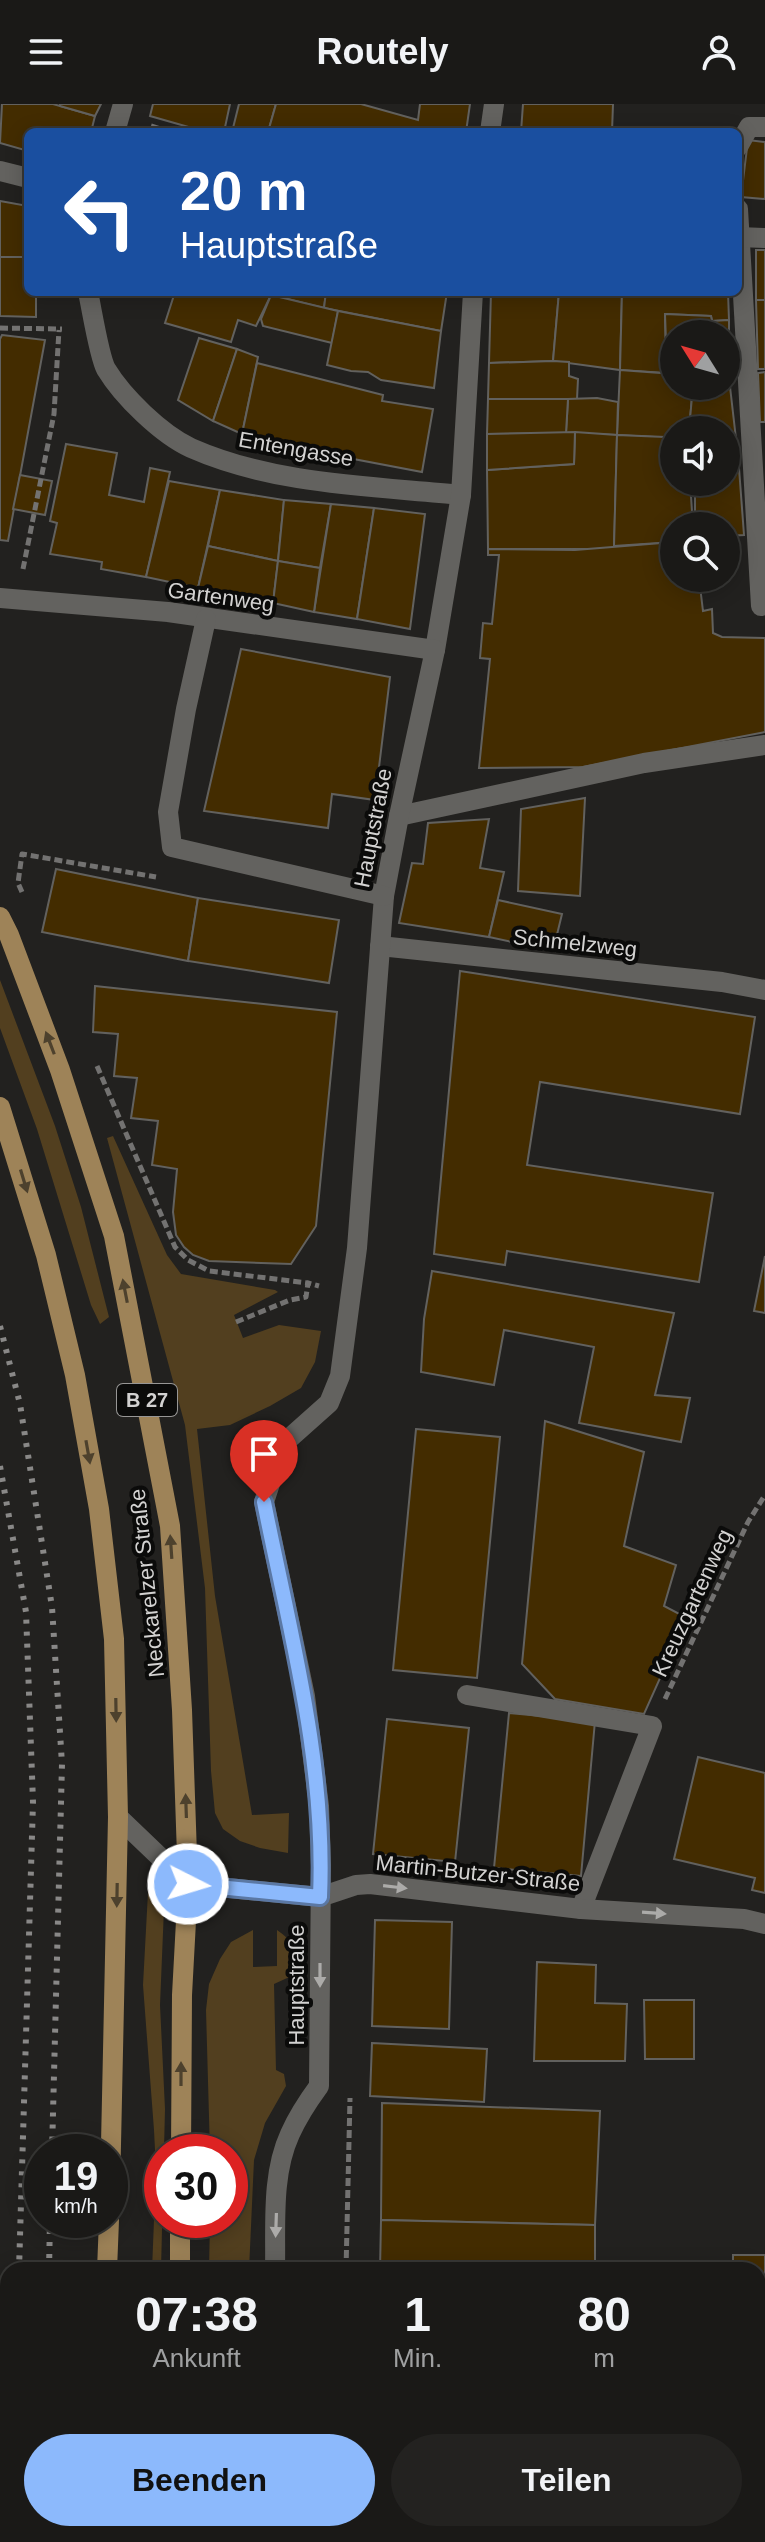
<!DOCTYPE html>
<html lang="de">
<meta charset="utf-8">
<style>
:root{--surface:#1a1917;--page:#232220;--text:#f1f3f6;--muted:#9fa0a1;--line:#383836;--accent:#8cb9fc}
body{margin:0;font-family:Helvetica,sans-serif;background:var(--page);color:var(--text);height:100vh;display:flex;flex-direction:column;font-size:30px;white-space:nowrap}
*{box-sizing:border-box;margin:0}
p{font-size:26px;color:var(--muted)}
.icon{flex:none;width:44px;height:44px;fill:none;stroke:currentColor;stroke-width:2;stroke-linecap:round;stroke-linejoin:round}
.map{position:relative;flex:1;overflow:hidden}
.sheet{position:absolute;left:0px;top:2158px;width:766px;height:280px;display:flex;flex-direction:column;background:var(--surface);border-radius:24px 24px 0 0;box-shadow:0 4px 20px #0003,0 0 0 2px var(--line)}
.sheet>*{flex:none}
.hud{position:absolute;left:24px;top:24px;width:718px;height:168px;border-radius:12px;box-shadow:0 4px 20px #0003,0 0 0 2px var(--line);background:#1a4fa0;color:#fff;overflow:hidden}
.needle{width:52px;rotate:307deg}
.controls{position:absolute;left:660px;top:216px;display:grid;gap:16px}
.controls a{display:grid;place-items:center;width:80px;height:80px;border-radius:50%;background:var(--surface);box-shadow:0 4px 20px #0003,0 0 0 2px var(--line);font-size:40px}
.speed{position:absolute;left:24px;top:2030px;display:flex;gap:16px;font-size:40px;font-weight:700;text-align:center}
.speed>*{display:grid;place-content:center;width:104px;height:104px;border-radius:50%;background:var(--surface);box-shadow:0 4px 20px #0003,0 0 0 2px var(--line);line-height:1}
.speed small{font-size:20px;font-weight:400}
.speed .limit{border:12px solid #d22;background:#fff;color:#111}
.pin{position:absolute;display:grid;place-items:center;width:68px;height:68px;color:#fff;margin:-82px -34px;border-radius:50% 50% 50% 0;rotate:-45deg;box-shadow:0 0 8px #0007}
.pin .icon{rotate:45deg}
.me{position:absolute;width:88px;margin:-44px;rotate:95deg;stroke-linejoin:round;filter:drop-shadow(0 0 6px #0008)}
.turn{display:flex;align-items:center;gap:28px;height:168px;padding:0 24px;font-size:36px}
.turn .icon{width:104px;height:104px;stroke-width:2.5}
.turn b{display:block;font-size:56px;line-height:68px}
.eta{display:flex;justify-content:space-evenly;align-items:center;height:136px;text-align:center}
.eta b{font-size:48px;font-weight:600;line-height:56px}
.primary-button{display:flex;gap:16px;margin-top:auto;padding:16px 24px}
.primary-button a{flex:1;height:92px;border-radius:48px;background:var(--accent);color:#111;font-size:32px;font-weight:600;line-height:92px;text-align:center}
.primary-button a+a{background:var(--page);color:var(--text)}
header{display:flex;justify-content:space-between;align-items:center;height:104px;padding:0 24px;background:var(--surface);font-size:36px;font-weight:600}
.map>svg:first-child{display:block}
.green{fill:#523f1f}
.building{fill:#432c00;stroke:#62615e;stroke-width:2}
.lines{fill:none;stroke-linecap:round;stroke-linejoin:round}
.path{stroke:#737271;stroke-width:5;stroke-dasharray:8 4;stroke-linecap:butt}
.service{stroke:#63625f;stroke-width:20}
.pedestrian{stroke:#63625f;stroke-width:20}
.minor{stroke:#63625f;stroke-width:20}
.primary{stroke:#9e8358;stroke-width:20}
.rail{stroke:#898887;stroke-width:6;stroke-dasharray:4 8;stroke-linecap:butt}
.oneway{fill:#4d412d}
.oneway2{fill:#acaba9}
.route-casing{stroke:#5b78a4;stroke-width:20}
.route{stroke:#8cb9fc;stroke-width:14}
.labels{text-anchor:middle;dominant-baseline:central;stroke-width:8;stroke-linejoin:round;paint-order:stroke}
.shield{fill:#0b0b0a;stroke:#979695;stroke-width:2}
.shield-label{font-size:20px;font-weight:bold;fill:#d3d2d1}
.street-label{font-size:22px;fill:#d3d2d1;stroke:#0b0b0a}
</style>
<header><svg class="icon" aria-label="menu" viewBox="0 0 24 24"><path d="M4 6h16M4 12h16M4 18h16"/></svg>Routely<svg class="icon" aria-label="person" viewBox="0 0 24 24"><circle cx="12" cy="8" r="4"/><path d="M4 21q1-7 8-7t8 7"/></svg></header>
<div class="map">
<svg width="765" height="2438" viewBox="0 0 765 2438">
<rect width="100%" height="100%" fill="#22211f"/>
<g class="green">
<polygon points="0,876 55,1022 81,1103 109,1213 100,1220 91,1201 37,1025 0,924"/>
<polygon points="113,1032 167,1151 181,1170 275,1186 278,1188 234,1211 243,1234 279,1221 321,1227 315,1258 301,1284 270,1302 230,1321 197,1325 215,1492 252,1711 289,1709 288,1749 260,1744 240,1737 223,1725 215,1709 211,1667 205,1484 185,1321 107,1034"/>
<polygon points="149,1770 154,1770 165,1780 160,1901 165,2005 161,2166 152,2166 156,2066 154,2026 143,1881"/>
<path d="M253 1826V1863L277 1862V1826C292 1837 302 1847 307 1865L274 1880 276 1966 284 1970 286 1982 265 2019 254 2056 249 2166H209L210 2116H230V2048H210L206 1906 209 1880 220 1855 231 1838Z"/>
<polygon points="199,2430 272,2430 276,2438 200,2438"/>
</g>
<g class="building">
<polygon points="2,0 53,0 95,12 91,28 28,28 28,47 0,39"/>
<polygon points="60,0 101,0 95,12 60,2"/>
<polygon points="153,0 230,0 224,28 206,28 150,12"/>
<polygon points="239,0 276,0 268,28 232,28"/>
<polygon points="276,0 361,0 418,16 420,0 470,0 466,28 268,28"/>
<polygon points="523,0 613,0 612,28 521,28"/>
<polygon points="748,36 765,38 765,95 741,93"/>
<polygon points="0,97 28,102 28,153 0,153"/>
<rect x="756" y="146" width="9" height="50"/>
<polygon points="0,153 28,153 28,188 36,188 36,213 0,212"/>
<polygon points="175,188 263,188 271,191 256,222 238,216 231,238 165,219"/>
<polygon points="271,188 326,188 324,204 271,191"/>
<polygon points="326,188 447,188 441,227 324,204"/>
<polygon points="491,188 559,188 553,257 489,259"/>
<polygon points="559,188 622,188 620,266 553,257"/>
<polygon points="622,188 728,188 729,216 712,217 711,212 665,210 666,269 620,266"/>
<polygon points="271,191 338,207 332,239 263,222 261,215"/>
<polygon points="756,196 765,196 765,265 758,265"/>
<polygon points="338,207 441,227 434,284 381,276 368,268 351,267 327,261"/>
<polygon points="665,210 711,212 712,217 729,216 729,266 726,266 726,230 674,230 674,265 667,265"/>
<polygon points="2,231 45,236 8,437 0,436 0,235"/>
<polygon points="199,234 237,245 213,317 178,296"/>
<polygon points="237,245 258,253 242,330 213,317"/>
<polygon points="553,257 569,258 569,272 578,275 577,295 488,295 489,259"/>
<polygon points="257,259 383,291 382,297 433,305 422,368 306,346 305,354 280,349 282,340 242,330"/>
<polygon points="620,266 674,270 674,282 693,282 689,326 674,326 674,334 617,331"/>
<polygon points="765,268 765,318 760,318 758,269"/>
<polygon points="726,274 729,274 736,335 726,335 726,326 689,326 693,282 726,282"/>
<polygon points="597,294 618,298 617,331 566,329 568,295"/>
<polygon points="488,295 568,295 566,329 487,330"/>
<polygon points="575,328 617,331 614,445 488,445 487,366 574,360"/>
<polygon points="575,328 574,360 487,366 487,330"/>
<polygon points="617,331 665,333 665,351 674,351 674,378 690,378 693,422 674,422 674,438 614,442"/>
<polygon points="66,340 117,349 109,391 144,398 150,364 170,368 146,473 101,465 102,458 50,450 57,419 50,417"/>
<polygon points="739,364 744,431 726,432 726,422 695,422 695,378 701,378 702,383 713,382 712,378 726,378 726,365"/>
<polygon points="20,371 52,377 45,411 13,405"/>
<polygon points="169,377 220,386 198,484 146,473"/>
<polygon points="220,386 284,396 278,457 208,442"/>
<polygon points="284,396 331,400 320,464 278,457"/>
<polygon points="331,400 374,404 357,515 314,508"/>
<polygon points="374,404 425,410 410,525 357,515"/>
<polygon points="674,438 674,474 699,474 703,507 712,505 713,529 722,533 765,534 765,628 583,663 479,664 490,555 480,554 483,519 492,520 499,451 488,451 488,445 575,446"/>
<polygon points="208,442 278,457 273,499 198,484"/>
<polygon points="278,457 320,464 314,508 273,499"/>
<polygon points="241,545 390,573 375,696 332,690 328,724 204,707"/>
<polygon points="585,694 580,792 518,787 521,705"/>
<polygon points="489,715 480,764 504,768 489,833 399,819 412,759 423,760 428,719"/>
<polygon points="56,765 198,794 188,857 42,828"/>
<polygon points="198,794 339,816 329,879 188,857"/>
<polygon points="498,796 562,810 553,847 489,833"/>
<polygon points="460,867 755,913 740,1010 540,978 527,1061 713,1089 699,1178 507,1147 505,1161 434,1150"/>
<polygon points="95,882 337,908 316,1122 291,1160 209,1157 193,1151 184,1143 176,1131 173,1108 177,1065 152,1061 158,1017 131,1014 137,974 114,972 118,930 93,928"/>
<polygon points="765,1152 765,1209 754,1207"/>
<polygon points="432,1167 674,1209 655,1291 690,1294 681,1338 579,1319 594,1243 504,1226 494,1281 421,1268 424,1215"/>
<polygon points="545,1317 644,1348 624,1442 676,1461 664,1502 687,1514 644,1610 555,1595 522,1560"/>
<polygon points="416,1325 500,1333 477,1574 393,1566"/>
<polygon points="509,1609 595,1617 581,1772 494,1764"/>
<polygon points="387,1615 469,1624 455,1758 373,1750"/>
<polygon points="698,1653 765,1669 765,1789 752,1786 755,1774 674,1755"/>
<polygon points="375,1816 452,1818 449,1925 372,1922"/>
<polygon points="537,1858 596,1861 595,1899 627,1900 625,1957 534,1957"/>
<polygon points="644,1896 694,1896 694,1955 645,1955"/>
<polygon points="372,1939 487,1945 484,1998 370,1992"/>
<polygon points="382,1999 600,2007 595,2121 381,2116"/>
<polygon points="381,2116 595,2121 595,2166 380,2166"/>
<polygon points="733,2151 765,2151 765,2273 758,2273 758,2166 733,2166"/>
<polygon points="363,2430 436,2430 436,2436 363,2435"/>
<polygon points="503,2430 641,2430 641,2434 503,2438"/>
</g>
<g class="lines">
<g class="path">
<polyline points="151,22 171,28"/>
<polyline points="0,224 62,225"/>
<polyline points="23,465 54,310 59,226"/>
<polyline points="22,788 18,779 22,750 156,773"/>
<polyline points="97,962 175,1143 188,1156 209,1167 308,1179"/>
<polyline points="236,1218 290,1196 306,1193 308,1179 319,1182"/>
<polyline points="665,1595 748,1418 765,1391"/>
<polyline points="346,2166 350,1994"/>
</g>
<g class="service">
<polyline points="399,712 644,659 765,641"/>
<polyline points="380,842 722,878 765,886"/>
<polyline points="467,1591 652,1622 581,1805"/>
</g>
<g class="pedestrian">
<polyline points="115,28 123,0"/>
<polyline points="490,28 494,0"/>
<polyline points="738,43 749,23 765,23"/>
<polyline points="0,67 28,74"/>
<polyline points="738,105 761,502 765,501"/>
<polyline points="739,133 765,134"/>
<path d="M88 188C92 206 99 252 106 265 123 293 161 330 191 344 275 381 371 382 461 391"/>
<polyline points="435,546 461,391 473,188"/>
</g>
<g class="minor">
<path d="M0 494 168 508 435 546 399 712 384 792 357 1144 340 1272 329 1299 283 1340 264 1398 305 1592 319 1702 321 1761 319 1982C308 1997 298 2012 290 2030 271 2071 276 2122 275 2166"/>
<polyline points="206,515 186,605 168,708 172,743 384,792"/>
<polyline points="118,1713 188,1780 320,1793 356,1781 370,1780 581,1805 744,1815 765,1820"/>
<polyline points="300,2430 306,2438"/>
</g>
<g class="primary">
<polyline points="0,813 9,831 60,966 114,1132 170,1422 182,1606 188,1780 182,1891 181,2048"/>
<polyline points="0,1003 46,1151 75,1271 99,1405 114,1535 118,1713 110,2087"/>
<polyline points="107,2166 109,2116"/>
<polyline points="180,2166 180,2116"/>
<polyline points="99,2438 99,2430"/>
<polyline points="174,2438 174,2430"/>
</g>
<g class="rail">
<polyline points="0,1222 20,1300 52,1503 62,1660 52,2048"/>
<polyline points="0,1362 26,1508 33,1698 19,2166"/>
<polyline points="49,2166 50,2116"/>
<polyline points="11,2438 12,2430"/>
<polyline points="42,2438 42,2430"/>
</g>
</g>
<defs><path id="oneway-solid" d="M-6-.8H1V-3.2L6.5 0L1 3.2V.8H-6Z" transform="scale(2)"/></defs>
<g class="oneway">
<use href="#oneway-solid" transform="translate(50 939) rotate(-111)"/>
<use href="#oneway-solid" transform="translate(24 1077) rotate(73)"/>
<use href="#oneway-solid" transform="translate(125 1187) rotate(-101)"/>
<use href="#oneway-solid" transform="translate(88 1348) rotate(80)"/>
<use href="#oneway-solid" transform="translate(171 1443) rotate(-94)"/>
<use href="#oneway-solid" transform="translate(116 1606) rotate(89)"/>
<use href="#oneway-solid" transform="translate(186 1702) rotate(-92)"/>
<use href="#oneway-solid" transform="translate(117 1791) rotate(91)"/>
<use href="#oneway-solid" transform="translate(181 1970) rotate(-90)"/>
</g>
<g class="oneway2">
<use href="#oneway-solid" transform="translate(395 1783) rotate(7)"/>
<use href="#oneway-solid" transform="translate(654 1809) rotate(4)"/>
<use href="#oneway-solid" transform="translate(320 1871) rotate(90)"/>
<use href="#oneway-solid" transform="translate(276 2121) rotate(92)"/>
</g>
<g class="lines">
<g class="route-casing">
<path id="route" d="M188 1780 320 1793C326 1658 290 1529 264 1398"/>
</g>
<use href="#route" class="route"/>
</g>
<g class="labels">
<rect class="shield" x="117" y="1280" width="60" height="32" rx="6"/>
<g class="shield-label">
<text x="147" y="1296">B 27</text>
</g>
<g class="street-label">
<text transform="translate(296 345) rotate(10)">Entengasse</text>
<text transform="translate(221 493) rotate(8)">Gartenweg</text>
<text transform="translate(373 724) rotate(-79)">Hauptstraße</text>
<text transform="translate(575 839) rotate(6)">Schmelzweg</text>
<text transform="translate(147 1479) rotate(-96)">Neckarelzer Straße</text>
<text transform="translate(692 1499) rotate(-65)">Kreuzgartenweg</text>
<text transform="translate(478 1769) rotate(6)">Martin-Butzer-Straße</text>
<text transform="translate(296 1881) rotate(-90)">Hauptstraße</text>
</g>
</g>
</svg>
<div class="controls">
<a><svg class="needle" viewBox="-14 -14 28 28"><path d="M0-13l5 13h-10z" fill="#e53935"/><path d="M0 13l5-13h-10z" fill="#9fa0a1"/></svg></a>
<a><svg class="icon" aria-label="sound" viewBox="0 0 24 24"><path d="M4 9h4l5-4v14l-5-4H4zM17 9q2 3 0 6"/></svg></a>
<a><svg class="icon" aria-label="search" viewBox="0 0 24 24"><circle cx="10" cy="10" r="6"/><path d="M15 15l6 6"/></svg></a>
</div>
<div class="speed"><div>19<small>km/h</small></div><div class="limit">30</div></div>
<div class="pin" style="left:264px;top:1398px;background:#d93025"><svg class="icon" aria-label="arrive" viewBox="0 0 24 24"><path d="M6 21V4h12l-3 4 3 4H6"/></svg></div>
<svg class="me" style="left:188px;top:1780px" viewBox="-20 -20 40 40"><circle r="17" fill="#8cb9fc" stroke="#fff" stroke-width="3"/><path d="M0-11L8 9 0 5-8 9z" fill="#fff"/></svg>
<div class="hud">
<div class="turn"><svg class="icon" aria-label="left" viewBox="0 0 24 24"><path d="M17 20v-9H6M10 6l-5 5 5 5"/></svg><div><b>20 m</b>Hauptstraße</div></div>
</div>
<section class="sheet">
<div class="eta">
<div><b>07:38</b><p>Ankunft</p></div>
<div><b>1</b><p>Min.</p></div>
<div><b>80</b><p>m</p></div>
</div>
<div class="primary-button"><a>Beenden</a><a>Teilen</a></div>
</section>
</div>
